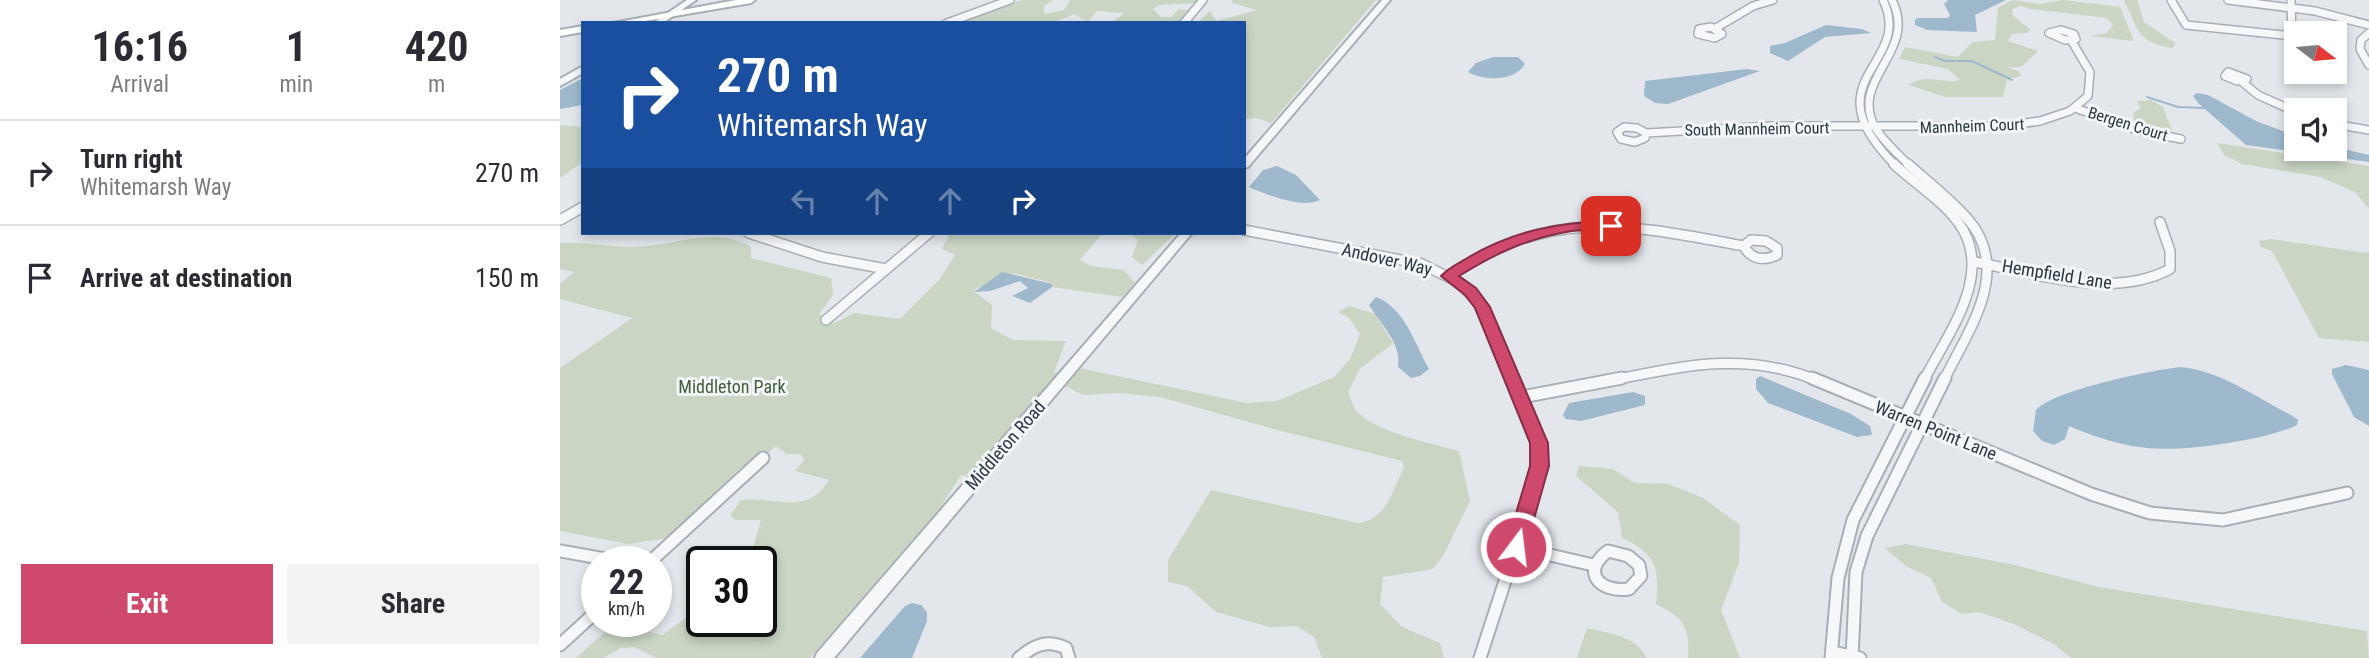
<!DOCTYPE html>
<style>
:root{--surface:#fff;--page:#f2f2f3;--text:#2b2b33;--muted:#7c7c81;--line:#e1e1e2;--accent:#cf496c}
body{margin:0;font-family:"Roboto Condensed",sans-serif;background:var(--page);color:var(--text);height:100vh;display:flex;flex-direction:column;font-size:26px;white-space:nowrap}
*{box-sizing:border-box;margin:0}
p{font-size:23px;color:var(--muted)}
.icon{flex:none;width:38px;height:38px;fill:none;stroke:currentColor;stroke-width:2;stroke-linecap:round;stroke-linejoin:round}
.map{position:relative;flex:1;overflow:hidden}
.sheet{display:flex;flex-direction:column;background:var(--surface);width:560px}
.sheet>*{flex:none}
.guide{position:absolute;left:21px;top:21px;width:665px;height:214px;border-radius:0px;box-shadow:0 4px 10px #0003;background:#1a4fa0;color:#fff;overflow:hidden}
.needle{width:46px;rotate:106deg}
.controls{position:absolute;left:1724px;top:21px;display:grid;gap:14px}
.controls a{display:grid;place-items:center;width:63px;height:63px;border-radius:0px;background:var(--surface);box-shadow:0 4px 10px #0003;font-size:35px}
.speed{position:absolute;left:21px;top:546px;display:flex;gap:14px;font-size:35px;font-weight:700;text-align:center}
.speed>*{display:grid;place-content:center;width:91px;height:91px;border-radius:50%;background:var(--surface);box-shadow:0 4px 10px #0003;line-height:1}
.speed small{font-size:18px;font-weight:400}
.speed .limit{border:4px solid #111;border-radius:10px;background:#fff;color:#111}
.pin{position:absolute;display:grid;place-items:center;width:60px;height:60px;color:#fff;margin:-30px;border-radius:14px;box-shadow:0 4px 10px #0006}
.me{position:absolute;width:77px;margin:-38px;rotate:15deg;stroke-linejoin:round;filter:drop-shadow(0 0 5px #0008)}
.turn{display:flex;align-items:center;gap:24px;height:147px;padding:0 21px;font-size:32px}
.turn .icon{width:91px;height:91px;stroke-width:2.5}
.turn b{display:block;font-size:49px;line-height:60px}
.lanes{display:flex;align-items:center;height:66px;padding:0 21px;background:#0003;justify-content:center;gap:35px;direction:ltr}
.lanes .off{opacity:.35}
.eta{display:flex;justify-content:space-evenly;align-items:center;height:119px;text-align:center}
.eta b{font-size:42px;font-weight:700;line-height:49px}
.button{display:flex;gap:14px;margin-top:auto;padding:14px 21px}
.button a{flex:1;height:80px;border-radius:0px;background:var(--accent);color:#fff;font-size:28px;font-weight:700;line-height:80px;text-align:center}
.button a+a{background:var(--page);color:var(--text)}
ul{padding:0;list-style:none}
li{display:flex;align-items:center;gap:21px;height:105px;padding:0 21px;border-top:2px solid var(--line)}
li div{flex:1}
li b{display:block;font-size:26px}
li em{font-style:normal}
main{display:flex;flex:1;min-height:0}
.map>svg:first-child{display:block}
.green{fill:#cad5c4}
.water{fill:#9eb9cb}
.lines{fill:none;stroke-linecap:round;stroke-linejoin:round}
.stream{stroke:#9eb9cb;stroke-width:2}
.minor-far2-casing{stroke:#a8aeb5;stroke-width:10}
.minor-far1-casing{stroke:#a8aeb5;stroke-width:12}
.minor-casing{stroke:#a8aeb5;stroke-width:15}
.tertiary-casing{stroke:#a8aeb5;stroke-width:4}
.secondary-casing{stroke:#a8aeb5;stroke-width:4}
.minor-far2{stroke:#f6f7f9;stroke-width:7}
.minor-far1{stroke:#f6f7f9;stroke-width:9}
.minor{stroke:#f6f7f9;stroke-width:11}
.tertiary{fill:#f6f7f9;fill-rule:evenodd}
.secondary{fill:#fff;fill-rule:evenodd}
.route{fill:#cf496c;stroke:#872f46;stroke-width:2}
.labels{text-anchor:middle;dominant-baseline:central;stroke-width:6;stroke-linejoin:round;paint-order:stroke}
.far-street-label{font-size:16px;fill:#2a3643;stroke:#f3f6f8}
.street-label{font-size:18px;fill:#2a3643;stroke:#f3f6f8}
.park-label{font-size:18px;fill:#445f38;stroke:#f3f6f8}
</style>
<main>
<section class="sheet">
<div class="eta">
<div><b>16:16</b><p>Arrival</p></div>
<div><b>1</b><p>min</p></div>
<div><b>420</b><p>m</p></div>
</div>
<ul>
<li><svg class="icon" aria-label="right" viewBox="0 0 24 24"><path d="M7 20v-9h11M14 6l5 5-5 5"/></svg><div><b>Turn right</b><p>Whitemarsh Way</p></div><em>270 m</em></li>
<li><svg class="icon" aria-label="arrive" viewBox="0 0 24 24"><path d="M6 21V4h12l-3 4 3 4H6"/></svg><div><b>Arrive at destination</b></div><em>150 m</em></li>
</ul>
<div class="button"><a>Exit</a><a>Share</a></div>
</section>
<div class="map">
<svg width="1809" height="658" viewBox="0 0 1809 658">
<rect width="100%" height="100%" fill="#e3e7eb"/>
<g class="green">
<polygon points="463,0 493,0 484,6 484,14 504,10 510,0 638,0 638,3 599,5 593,9 601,17 611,17 618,9 628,10 619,23 552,23 564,13 537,11 527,22 515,14 492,23 407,23 414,14"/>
<polygon points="673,0 816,0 711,123 696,118 684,119 684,23 637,23 650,11 656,21 697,10 672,3"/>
<path d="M1453 0 1479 4 1503 0 1560 7 1574 41 1530 36 1547 33 1553 25 1547 18 1469 9 1460 5 1452 10 1453 16 1470 29 1467 33 1452 34 1448 41 1478 51 1461 67H1447L1460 72 1461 76 1447 79 1443 97H1385L1349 85C1365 72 1383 85 1400 80L1388 69 1339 59 1345 47 1397 57 1413 42 1435 40 1438 8Z"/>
<path d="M1564 0H1577L1584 22 1615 43 1613 48C1577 43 1578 29 1564 0Z"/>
<polygon points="1591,100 1603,107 1612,131 1593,132 1574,121 1573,113 1581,108 1577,101"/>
<polygon points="0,125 23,127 23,162 0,178"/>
<polygon points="1657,143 1809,166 1809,209 1795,192 1760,177 1682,164 1664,155"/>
<path d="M390 233H543L520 260 531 266 564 270 575 283 562 297 492 287 488 282 453 273 415 289V292L432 305 431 328 453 340 506 341 494 372 505 375 416 478 401 475 380 508 250 658H97L73 647 61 648 43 658H16L57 621H89L83 630 102 635 142 606V621H201V562H189L201 520H175L170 515 181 500C215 496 247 517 269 480L235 471 245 459 239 454H226L216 446 190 470 180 468 108 538 68 544 0 531V368L72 318 0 299V284L14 272 0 269V243C24 242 48 247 72 247 110 247 157 225 191 247V258L271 278 273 295 259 314 264 317 261 320 275 323 294 313 340 319 379 280 395 255 382 249Z"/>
<polygon points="570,233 616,233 582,265 572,257 578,240"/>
<polygon points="1711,239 1806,253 1809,251 1809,342 1759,338 1712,251 1701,247 1699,241"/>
<path d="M789 306 815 314 833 343 800 369 788 392C791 399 793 407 797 412 818 433 871 443 899 451L910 501 883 556 873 569 823 577 820 604 842 627 880 643 884 658H762L754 637 736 626 710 627 656 612 627 586 608 582V560L651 490 798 523C826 520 833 490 844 467L842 461 717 430 600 397 559 393 523 395 506 386 519 368 687 403 717 401 774 377 790 359 800 334 789 318 778 312Z"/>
<path d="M1019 466 1053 469 1075 483 1109 484 1143 498 1180 525 1179 563 1161 610 1180 658H1128C1130 627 1124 618 1096 604 1100 569 1096 553 1062 538L1058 512 1016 476Z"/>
<polygon points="1346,544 1455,565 1539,587 1807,631 1809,658 1511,658 1494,644 1456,625 1420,612 1402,614 1382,602 1371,578 1346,566 1325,548"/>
<path d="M1027 628C1048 633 1078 636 1086 658H1017Z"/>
</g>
<g class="water">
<polygon points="1388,0 1446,0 1415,15 1417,32 1367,30 1355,25 1355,19 1359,18 1388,18 1390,15 1384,4"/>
<polygon points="1266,25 1302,29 1311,33 1265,37 1228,61 1210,53 1210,46 1225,43"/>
<path d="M933 57H958L965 64C954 82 925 81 908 72L916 63Z"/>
<polygon points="1187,69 1200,71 1108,104 1095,103 1084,96 1085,81"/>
<polygon points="23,78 23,105 0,109 0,90"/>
<polygon points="1637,93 1648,95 1696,121 1736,136 1736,149 1775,147 1809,155 1809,162 1686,145 1638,103 1633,96"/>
<path d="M717 166 736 175 760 200C743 209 707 195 689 187L703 170Z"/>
<polygon points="442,272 492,284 492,287 470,303 452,296 468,288 460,281 430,291 414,292"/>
<path d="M816 297C845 308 855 344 869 369L860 376 851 378 838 367C842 344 821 324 809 305Z"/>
<polygon points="1786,365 1809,370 1809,426 1794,417 1772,374 1772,369"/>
<path d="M1621 367C1662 371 1695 397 1731 415L1738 420 1737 425C1716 435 1692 439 1669 443 1602 453 1571 452 1509 426L1505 439 1494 445 1482 441 1473 431 1476 410C1494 390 1592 370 1621 367Z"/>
<polygon points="1200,376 1291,414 1310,426 1312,435 1297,437 1208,403 1196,389 1196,379"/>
<polygon points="1073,392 1085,396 1085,405 1021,421 1006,419 1003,415 1009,403"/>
<polygon points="352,603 361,605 367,612 367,621 352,658 300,658 345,606"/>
</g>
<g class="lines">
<g class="stream">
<polyline points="1375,57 1385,61 1412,61 1452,80"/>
<polyline points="1587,97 1618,107 1644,108"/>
</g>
<g class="minor-far2-casing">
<g id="minor-far2">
<path d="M1323 0C1355 66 1247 78 1336 166"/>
<path d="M1332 0C1359 53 1287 79 1316 129 1325 143 1338 154 1350 166"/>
<polyline points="1611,0 1626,25 1732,36 1731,0"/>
<polyline points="1668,0 1755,11 1809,25"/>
<polyline points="387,23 450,0"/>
<polyline points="624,23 643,0"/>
<polygon points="1151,27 1162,34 1155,38 1138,34 1139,29"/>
<polyline points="1156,28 1193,6 1213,0"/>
<polygon points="1501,30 1514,34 1516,39 1505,40 1489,33"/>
<polyline points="1809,33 1801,40 1800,49 1809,65"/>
<polygon points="1668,72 1687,79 1677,81 1665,76"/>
<polyline points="1681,81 1698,95 1736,112"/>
<polyline points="1515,108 1580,131 1621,139"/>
<polyline points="1774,124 1809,130"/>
<polygon points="1064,127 1077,128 1086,133 1085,138 1075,142 1061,139 1057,132"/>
<polyline points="1086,133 1212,126 1444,126 1480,121 1510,111 1528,96 1530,72 1511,40"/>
</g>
</g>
<g class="minor-far1-casing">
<g id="minor-far1">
<path d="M1334 164C1355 184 1381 199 1398 222 1436 273 1388 333 1364 380"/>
<path d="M1348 164C1368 182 1389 198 1407 218 1453 270 1409 329 1384 380"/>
<polyline points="0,220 23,207"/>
<polyline points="684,230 862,264 900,283 922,307 953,380"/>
<polyline points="189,233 262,257 326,269"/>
<path d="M1191 240 1206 241 1217 248V255C1204 261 1191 260 1184 246Z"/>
<path d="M1415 262C1475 273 1553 300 1610 269V251L1600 222"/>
<path d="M889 276C991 206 1070 225 1184 246"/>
<polyline points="266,320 369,233"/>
<path d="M1053 380C1124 366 1185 351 1256 380"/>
</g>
</g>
<g class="minor-casing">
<g id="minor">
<polyline points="1252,378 1531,494 1590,513 1663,520 1787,493"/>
<polyline points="962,397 1062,378"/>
<polyline points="956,547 1033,565"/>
<polyline points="0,551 62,562"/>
<path d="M1048 551 1068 556 1079 565 1081 576 1069 589C1040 593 1020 572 1048 551Z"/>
<polyline points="90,562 203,458"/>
<polyline points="0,645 37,611"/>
<polyline points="1272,652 1300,658"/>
<path d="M459 658C474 645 487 639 506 648L509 658"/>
<polyline points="920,658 956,547 980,454 971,421 953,378"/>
<polyline points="1271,658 1278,578 1293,520 1365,378"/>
<polyline points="1292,658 1296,572 1307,536 1385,378"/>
</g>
</g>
<g class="tertiary-casing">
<g id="tertiary">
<polygon points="127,0 136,0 103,23 93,23"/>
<polygon points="822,0 830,0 688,167 684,168 684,159"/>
<polygon points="23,66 23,73 0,86 0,79"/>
<polygon points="621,233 632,233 274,658 255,658 257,653"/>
</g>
</g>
<g class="secondary-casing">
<g id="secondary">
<polygon points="176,0 195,0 191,3 74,23 53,23"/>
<polygon points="23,26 23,32 0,36 0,30"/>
</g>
</g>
<use href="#minor-far2" class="minor-far2"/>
<use href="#minor-far1" class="minor-far1"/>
<use href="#minor" class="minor"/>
<use href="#tertiary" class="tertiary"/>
<use href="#secondary" class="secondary"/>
</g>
<path class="route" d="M1051 221 1056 223V229C1042 232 1026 229 1012 231 968 238 936 253 899 276L916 288 930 307 988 443 989 466 966 547 963 553H949L946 547 970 466V443L915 308 905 295 881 276C888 268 899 263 909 257 953 231 999 222 1051 221Z"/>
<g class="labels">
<g class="far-street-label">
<text transform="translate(1568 124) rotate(17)">Bergen Court</text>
<text transform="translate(1412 126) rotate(-2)">Mannheim Court</text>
<text transform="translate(1197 129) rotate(-1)">South Mannheim Court</text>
</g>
<g class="street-label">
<text transform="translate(827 259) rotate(13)">Andover Way</text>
<text transform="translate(1497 274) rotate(9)">Hempfield Lane</text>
<text transform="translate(1376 430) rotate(22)">Warren Point Lane</text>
<text transform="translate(445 445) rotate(-49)">Middleton Road</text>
</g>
<g class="park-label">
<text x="172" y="386">Middleton Park</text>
</g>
</g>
</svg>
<div class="controls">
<a><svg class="needle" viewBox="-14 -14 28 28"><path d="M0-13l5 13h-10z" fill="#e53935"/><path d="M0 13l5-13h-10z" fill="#7c7c81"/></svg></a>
<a><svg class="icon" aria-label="sound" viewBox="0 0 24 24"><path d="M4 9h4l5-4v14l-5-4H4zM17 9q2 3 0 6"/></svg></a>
</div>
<div class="speed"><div>22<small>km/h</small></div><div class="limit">30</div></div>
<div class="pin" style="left:1051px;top:226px;background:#d93025"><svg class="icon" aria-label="arrive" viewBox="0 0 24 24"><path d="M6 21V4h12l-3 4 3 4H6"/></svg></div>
<svg class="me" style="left:956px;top:547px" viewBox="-20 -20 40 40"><circle r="17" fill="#cf496c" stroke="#fff" stroke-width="3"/><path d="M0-11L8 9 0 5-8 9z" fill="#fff"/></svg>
<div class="guide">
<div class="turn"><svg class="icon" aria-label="right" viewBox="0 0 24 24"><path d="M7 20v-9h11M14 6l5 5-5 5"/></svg><div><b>270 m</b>Whitemarsh Way</div></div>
<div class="lanes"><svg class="icon off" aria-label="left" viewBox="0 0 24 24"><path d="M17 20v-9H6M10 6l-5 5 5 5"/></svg><svg class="icon off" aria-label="ahead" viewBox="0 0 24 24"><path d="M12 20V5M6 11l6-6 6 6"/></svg><svg class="icon off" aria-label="ahead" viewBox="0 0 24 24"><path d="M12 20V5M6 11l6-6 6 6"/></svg><svg class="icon" aria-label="right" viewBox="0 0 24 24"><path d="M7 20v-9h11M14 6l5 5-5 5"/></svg></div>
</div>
</div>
</main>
